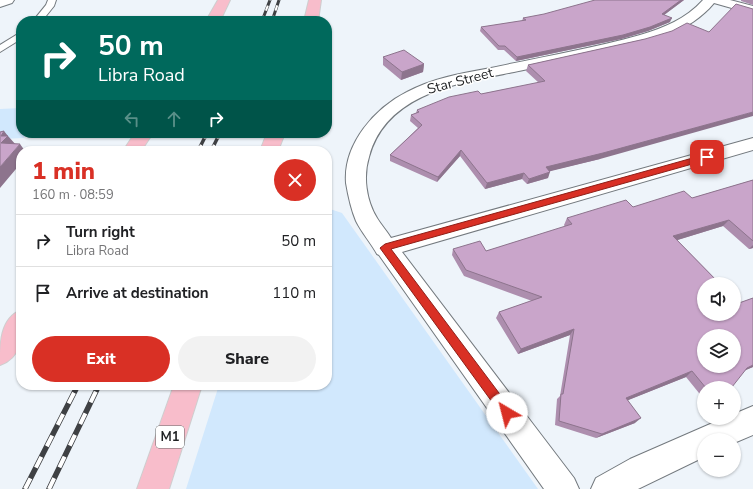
<!DOCTYPE html>
<meta charset="utf-8">
<style>
:root{--surface:#fff;--page:#f2f2f2;--text:#202124;--muted:#757577;--line:#e0e0e0;--accent:#d93025}
body{margin:0;font-family:"Nunito Sans",sans-serif;background:var(--page);color:var(--text);height:100vh;display:flex;flex-direction:column;font-size:15px;white-space:nowrap}
*{box-sizing:border-box;margin:0}
p{font-size:13px;color:var(--muted)}
.icon{flex:none;width:22px;height:22px;fill:none;stroke:currentColor;stroke-width:2;stroke-linecap:round;stroke-linejoin:round}
.map{position:relative;flex:1;overflow:hidden}
.sheet{position:absolute;left:16px;top:146px;width:316px;height:244px;display:flex;flex-direction:column;background:var(--surface);border-radius:16px;box-shadow:0 1px 3px #0004}
.sheet>*{flex:none}
.banner{position:absolute;left:16px;top:16px;width:316px;height:122px;border-radius:16px;box-shadow:0 1px 3px #0004;background:#00695c;color:#fff;overflow:hidden}
.fabs{position:absolute;left:697px;top:277px;display:grid;gap:8px}
.fabs a{display:grid;place-items:center;width:44px;height:44px;border-radius:50%;background:var(--surface);box-shadow:0 1px 3px #0004;font-size:20px}
.pin{position:absolute;display:grid;place-items:center;width:34px;height:34px;color:#fff;margin:-17px;border-radius:8px;box-shadow:0 2px 6px #0006}
.me{position:absolute;width:44px;margin:-22px;rotate:323deg;stroke-linejoin:round;filter:drop-shadow(0 0 3px #0008)}
.turn{display:flex;align-items:center;gap:14px;height:84px;padding:0 16px;font-size:18px}
.turn .icon{width:52px;height:52px;stroke-width:2.5}
.turn b{display:block;font-size:28px;line-height:34px}
.lanes{display:flex;align-items:center;height:38px;padding:0 16px;background:#0003;justify-content:center;gap:20px;direction:ltr}
.lanes .off{opacity:.35}
.round{display:grid;place-items:center;flex:none;width:42px;height:42px;border-radius:21px;background:var(--page)}
.head{display:flex;align-items:center;justify-content:space-between;height:68px;padding:0 16px}
h1{font-size:24px;font-weight:800;line-height:30px;color:var(--accent)}
.cta{display:flex;gap:8px;margin-top:auto;padding:8px 16px}
.cta a{flex:1;height:46px;border-radius:24px;background:var(--accent);color:#fff;font-size:16px;font-weight:800;line-height:46px;text-align:center}
.cta a+a{background:var(--page);color:var(--text)}
ul{padding:0;list-style:none}
li{display:flex;align-items:center;gap:12px;height:52px;padding:0 16px;border-top:1px solid var(--line)}
li div{flex:1}
li b{display:block;font-size:15px}
li em{font-style:normal}
.map>svg:first-child{display:block}
.green{fill:#d1e8fd}
.lines{fill:none;stroke-linecap:round;stroke-linejoin:round}
.lane-casing{stroke:#73797e;stroke-width:2}
.street-casing{stroke:#73797e;stroke-width:2}
.highway-casing{stroke:#cececf;stroke-width:2}
.lane{fill:#fff;fill-rule:evenodd}
.street{fill:#fff;fill-rule:evenodd}
.highway{fill:#f8bdcb;fill-rule:evenodd}
.rail-far2-casing{stroke:#3f4144;stroke-width:3}
.rail-far1-casing{stroke:#3f4144;stroke-width:3.5}
.rail-casing{stroke:#3f4144;stroke-width:5.5}
.rail-far2{stroke:#fff;stroke-width:2;stroke-dasharray:5.5;stroke-linecap:butt}
.rail-far1{stroke:#fff;stroke-width:2.5;stroke-dasharray:7;stroke-linecap:butt}
.rail{stroke:#fff;stroke-width:4;stroke-dasharray:12;stroke-linecap:butt}
.wall{fill:#ad8eae}
.shaded-wall{fill:#8d748d}
.building{fill:#c9a5ca;stroke:#8d748d;fill-rule:evenodd}
.route{fill:#d93025;stroke:#8d1f18}
.labels{text-anchor:middle;dominant-baseline:central;stroke-width:3;stroke-linejoin:round;paint-order:stroke}
.shield{fill:#fff;stroke:#626465;stroke-width:1}
.shield-label{font-size:13px;font-weight:bold;fill:#1f2123}
.street-label{font-size:14px;fill:#1f2123;stroke:#fff}
</style>
<div class="map">
<svg width="753" height="489" viewBox="0 0 753 489">
<rect width="100%" height="100%" fill="#eef4fa"/>
<g class="green">
<polygon points="21,108 21,133 27,133 24,138 0,139 0,109"/>
<polygon points="327,208 342,213 538,489 186,489 219,385 327,385"/>
</g>
<g class="lines">
<g class="lane-casing">
<g id="lane">
<polygon points="48,0 56,0 54,6 42,21 33,21 46,5"/>
<polygon points="21,32 21,39 0,52 0,45"/>
</g>
</g>
<g class="street-casing">
<g id="street">
<polygon points="0,0 14,0 12,3 0,7"/>
<path d="M703 0H730L753 6V14L714 3C689 33 650 42 615 50 581 58 547 65 514 72 459 83 386 93 369 157 363 176 366 200 377 218 381 225 387 231 391 238L753 138V150L402 252 574 478 579 489H544L379 255 377 254C371 243 362 233 356 221 351 209 348 195 346 183 343 144 375 108 407 92 433 78 463 73 491 68 541 57 591 49 640 35 664 28 686 19 703 0Z"/>
<polygon points="753,406 753,435 734,443 734,440 704,440 704,457 638,489 591,489 596,478 630,459 724,418 734,418 734,414"/>
</g>
</g>
<g class="highway-casing">
<g id="highway">
<polygon points="218,0 230,0 220,21 206,21"/>
<polygon points="309,0 321,0 318,21 304,21"/>
<polygon points="135,133 153,133 141,151 123,151"/>
<polygon points="267,133 285,133 278,151 260,151"/>
<path d="M21 310C21 332 25 356 0 365 0 343 0 319 21 310Z"/>
<polygon points="174,385 202,385 169,489 137,489"/>
</g>
</g>
<use href="#lane" class="lane"/>
<use href="#street" class="street"/>
<use href="#highway" class="highway"/>
<g class="rail-far2-casing">
<g id="rail-far2">
<polyline points="262,21 270,0"/>
<polyline points="272,21 279,0"/>
</g>
</g>
<g class="rail-far1-casing">
<g id="rail-far1">
<polyline points="198,151 207,133"/>
<polyline points="211,151 220,133"/>
</g>
</g>
<g class="rail-casing">
<g id="rail">
<polyline points="25,489 78,385"/>
<polyline points="49,489 99,385"/>
</g>
</g>
<use href="#rail-far2" class="rail-far2"/>
<use href="#rail-far1" class="rail-far1"/>
<use href="#rail" class="rail"/>
</g>
<g class="wall">
<polygon points="684,0 664,15 670,22 648,31 621,39 516,61 504,50 498,50 480,31 481,27 522,21 523,18"/>
<polygon points="741,0 753,0 753,5 741,1"/>
<polygon points="645,39 600,159 549,171 548,178 527,184 522,179 485,189 460,156 437,182 390,161 390,155 418,128 410,121 411,115 416,113 417,110 481,94 539,83 526,71 528,65"/>
<polygon points="383,57 424,64 423,72 401,80 383,65"/>
<polygon points="753,180 753,248 749,249 723,226 677,240 739,303 753,298 753,367 745,370 730,388 704,388 704,397 703,398 686,377 628,400 635,423 596,438 555,425 557,399 560,396 570,335 518,354 496,318 499,312 532,301 464,276 452,255 453,249 486,251 565,227 564,225 567,218 633,207 692,198"/>
</g>
<g class="shaded-wall">
<polygon points="681,0 684,0 660,18 662,14"/>
<polygon points="672,18 670,22 648,31 621,39 516,61 517,57"/>
<polygon points="424,64 423,72 401,80 402,72"/>
<polygon points="753,112 753,116 600,159 543,173 546,167"/>
<polygon points="4,131 8,136 17,146 1,143 1,136"/>
<polygon points="20,144 25,151 21,151 21,163 0,188 0,167"/>
<polygon points="461,150 460,156 437,182 438,177"/>
<polygon points="550,172 548,178 527,184 529,179"/>
<polygon points="524,173 522,179 485,189 487,183"/>
<polygon points="729,220 723,226 668,243 673,236"/>
<polygon points="753,245 753,248 749,249"/>
<polygon points="574,329 570,335 518,354 521,349"/>
<polygon points="753,365 753,367 739,373 747,368"/>
<polygon points="692,371 686,377 621,403 626,398"/>
<polygon points="641,418 635,423 596,438 602,434"/>
</g>
<g class="building">
<polygon points="595,0 681,0 662,14 672,18 650,27 623,35 517,57 505,46 499,46 481,27 526,20 523,18 544,14"/>
<polygon points="736,4 753,9 753,112 603,153 546,167 550,172 529,179 524,173 487,183 461,150 438,177 390,155 422,125 411,115 419,112 417,110 449,97 478,91 481,94 545,81 528,65 645,39 672,31 687,23 709,32"/>
<polygon points="404,50 424,64 402,72 383,57"/>
<polygon points="4,131 1,136 8,136 1,143 20,144 0,167 0,132"/>
<path d="M753 180V241L729 220 673 236 720 284H704V314H734V299L739 303 753 298V365L747 368 732 387 730 388H706L692 371 626 398 641 418 602 434 559 421 561 394H563L574 329 521 349 499 312 542 297 466 270 453 249 480 241 486 251 572 224 567 218 626 200 633 207 684 191 692 198ZM704 336H734V366H704Z"/>
</g>
<polygon class="route" points="707,154 711,157 710,159 391,249 511,409 513,413 511,417 507,419 503,417 380,248 385,244"/>
<g class="labels">
<rect class="shield" x="156" y="426" width="28" height="22" rx="3"/>
<g class="shield-label">
<text x="170" y="437">M1</text>
</g>
<g class="street-label">
<text transform="translate(460 81) rotate(-15)">Star Street</text>
</g>
</g>
</svg>
<div class="fabs">
<a><svg class="icon" aria-label="sound" viewBox="0 0 24 24"><path d="M4 9h4l5-4v14l-5-4H4zM17 9q2 3 0 6"/></svg></a>
<a><svg class="icon" aria-label="layers" viewBox="0 0 24 24"><path d="M12 4l9 5-9 5-9-5zM3 14l9 5 9-5"/></svg></a>
<a>+</a>
<a>−</a>
</div>
<div class="pin" style="left:707px;top:157px;background:#d93025"><svg class="icon" aria-label="arrive" viewBox="0 0 24 24"><path d="M6 21V4h12l-3 4 3 4H6"/></svg></div>
<svg class="me" style="left:507px;top:413px" viewBox="-20 -20 40 40"><circle r="19" fill="#fff"/><path d="M0-13L10 11 0 6-10 11z" fill="#d93025"/></svg>
<div class="banner">
<div class="turn"><svg class="icon" aria-label="right" viewBox="0 0 24 24"><path d="M7 20v-9h11M14 6l5 5-5 5"/></svg><div><b>50 m</b>Libra Road</div></div>
<div class="lanes"><svg class="icon off" aria-label="left" viewBox="0 0 24 24"><path d="M17 20v-9H6M10 6l-5 5 5 5"/></svg><svg class="icon off" aria-label="ahead" viewBox="0 0 24 24"><path d="M12 20V5M6 11l6-6 6 6"/></svg><svg class="icon" aria-label="right" viewBox="0 0 24 24"><path d="M7 20v-9h11M14 6l5 5-5 5"/></svg></div>
</div>
<section class="sheet">
<div class="head"><div><h1>1 min</h1><p>160 m · 08:59</p></div><a class="round" style="background:#d93025;color:#fff"><svg class="icon" aria-label="close" viewBox="0 0 24 24"><path d="M6 6l12 12M18 6L6 18"/></svg></a></div>
<ul>
<li><svg class="icon" aria-label="right" viewBox="0 0 24 24"><path d="M7 20v-9h11M14 6l5 5-5 5"/></svg><div><b>Turn right</b><p>Libra Road</p></div><em>50 m</em></li>
<li><svg class="icon" aria-label="arrive" viewBox="0 0 24 24"><path d="M6 21V4h12l-3 4 3 4H6"/></svg><div><b>Arrive at destination</b></div><em>110 m</em></li>
</ul>
<div class="cta"><a>Exit</a><a>Share</a></div>
</section>
</div>
